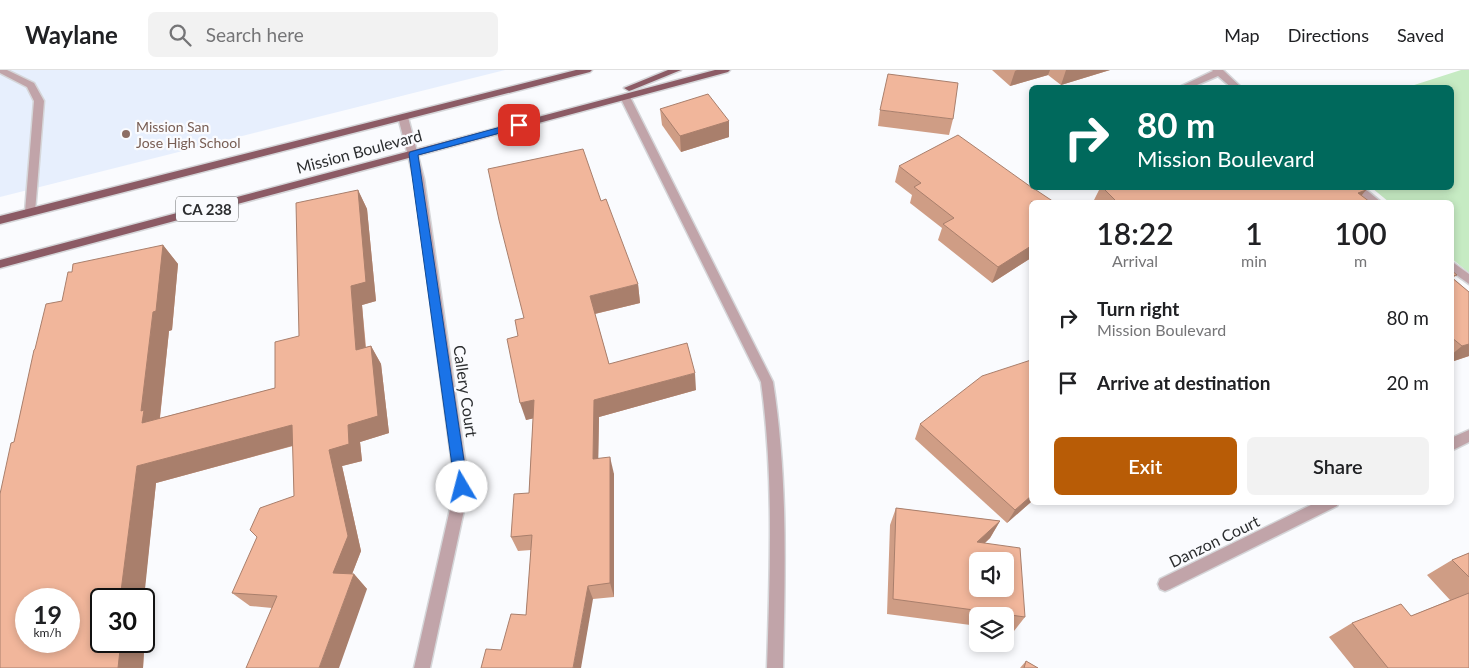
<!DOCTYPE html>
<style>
:root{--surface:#fff;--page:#f2f2f2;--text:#202124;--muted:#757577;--line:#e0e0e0;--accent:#b85c06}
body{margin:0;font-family:Lato,sans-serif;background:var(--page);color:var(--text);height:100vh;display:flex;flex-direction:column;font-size:19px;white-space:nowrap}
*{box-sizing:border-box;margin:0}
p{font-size:16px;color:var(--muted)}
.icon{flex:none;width:28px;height:28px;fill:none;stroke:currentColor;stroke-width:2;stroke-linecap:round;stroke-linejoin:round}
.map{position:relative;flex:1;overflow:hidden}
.details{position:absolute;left:1029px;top:130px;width:425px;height:305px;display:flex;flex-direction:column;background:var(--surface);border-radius:8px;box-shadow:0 2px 8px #0003}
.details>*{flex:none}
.hud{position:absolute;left:1029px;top:15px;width:425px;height:105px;border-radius:8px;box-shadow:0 2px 8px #0003;background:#00695c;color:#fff;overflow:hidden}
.buttons{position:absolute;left:969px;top:482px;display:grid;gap:10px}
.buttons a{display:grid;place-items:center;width:45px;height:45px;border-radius:8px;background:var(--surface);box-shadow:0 2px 8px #0003;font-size:25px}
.speed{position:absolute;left:15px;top:518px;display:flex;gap:10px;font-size:25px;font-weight:700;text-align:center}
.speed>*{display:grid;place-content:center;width:65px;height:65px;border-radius:50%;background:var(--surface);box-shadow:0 2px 8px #0003;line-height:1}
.speed small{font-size:12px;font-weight:400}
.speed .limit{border:2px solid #111;border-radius:8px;background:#fff;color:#111}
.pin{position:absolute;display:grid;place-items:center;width:42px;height:42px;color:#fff;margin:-21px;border-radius:10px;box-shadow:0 2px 8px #0006}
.me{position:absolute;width:55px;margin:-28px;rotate:352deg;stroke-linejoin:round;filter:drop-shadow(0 0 4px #0008)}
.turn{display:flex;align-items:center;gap:18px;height:105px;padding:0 25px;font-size:22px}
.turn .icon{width:65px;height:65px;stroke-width:2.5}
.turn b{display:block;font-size:35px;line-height:42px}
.eta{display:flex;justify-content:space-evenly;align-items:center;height:85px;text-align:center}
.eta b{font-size:30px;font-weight:600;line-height:35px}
.cta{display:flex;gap:10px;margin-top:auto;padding:10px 25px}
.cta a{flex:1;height:58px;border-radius:8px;background:var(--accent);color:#fff;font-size:20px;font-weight:600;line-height:58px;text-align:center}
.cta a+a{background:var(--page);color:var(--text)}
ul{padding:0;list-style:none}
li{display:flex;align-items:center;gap:15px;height:65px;padding:0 25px}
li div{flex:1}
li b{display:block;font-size:19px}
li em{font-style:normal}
header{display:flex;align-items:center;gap:30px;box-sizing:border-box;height:70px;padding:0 25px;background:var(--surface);border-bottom:1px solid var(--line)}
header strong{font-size:24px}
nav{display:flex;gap:28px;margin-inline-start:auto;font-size:18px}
.search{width:350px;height:45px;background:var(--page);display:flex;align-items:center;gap:12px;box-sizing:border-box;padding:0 18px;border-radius:8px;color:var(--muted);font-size:19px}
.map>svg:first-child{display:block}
.built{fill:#e7effd}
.green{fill:#c6ebc3}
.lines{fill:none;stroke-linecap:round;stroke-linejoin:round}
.service-casing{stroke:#d5d6d9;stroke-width:3}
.minor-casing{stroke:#d5d6d9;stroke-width:3}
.primary-casing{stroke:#d5d6d9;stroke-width:3}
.service{fill:#c1a4a9;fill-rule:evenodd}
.minor{fill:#c1a4a9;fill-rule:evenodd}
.primary{fill:#8c5b65;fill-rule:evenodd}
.wall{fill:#cf9d85}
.shaded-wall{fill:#a97f6c}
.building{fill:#f1b69b;stroke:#a97f6c;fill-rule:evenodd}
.route{fill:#1a73e8;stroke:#114b97}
.education-dot{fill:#8d6e63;stroke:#fafbfe;stroke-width:2}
.labels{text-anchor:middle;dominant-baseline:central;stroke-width:4.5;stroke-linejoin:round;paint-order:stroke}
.far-education-label{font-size:14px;fill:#785e54;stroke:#fafbfe;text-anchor:start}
.shield{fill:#fafbfe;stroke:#6a6c6e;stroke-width:1}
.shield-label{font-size:15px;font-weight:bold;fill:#2c2e30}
.street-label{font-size:16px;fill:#2c2e30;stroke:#fafbfe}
</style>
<header>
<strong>Waylane</strong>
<div class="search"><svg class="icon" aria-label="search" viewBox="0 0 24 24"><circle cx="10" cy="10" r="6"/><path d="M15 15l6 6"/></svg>Search here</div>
<nav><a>Map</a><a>Directions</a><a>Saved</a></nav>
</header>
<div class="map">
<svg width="1469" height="598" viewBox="0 0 1469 598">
<rect width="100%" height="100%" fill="#fafbfe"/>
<polygon class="built" points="0,0 505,0 0,127"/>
<polygon class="green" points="1461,0 1469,0 1469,203 1451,188 1451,132 1389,132 1372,118 1451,118 1451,18 1408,17"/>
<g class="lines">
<g class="service-casing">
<g id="service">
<polygon points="0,0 7,0 34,13 44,31 35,142 30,146 25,142 34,31 27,17 0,3"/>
<path d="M625 24 630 27 773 312C788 407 785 502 783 598H767C770 502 774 407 761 312L620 27Z"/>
</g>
</g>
<g class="minor-casing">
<g id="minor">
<polygon points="1212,0 1223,0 1242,18 1232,18 1218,6 1190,18 1177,18 1213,1"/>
<polygon points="403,44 408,47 424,109 469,417 430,598 414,598 455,417 414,109 398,47"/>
<polygon points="1353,118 1364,118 1381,132 1370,132"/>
<polygon points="1451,191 1469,204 1469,214 1451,201"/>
<polygon points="1469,360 1469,372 1451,381 1451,368"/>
<polygon points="1317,432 1339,432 1337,436 1170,519 1165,521 1160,519 1158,514 1160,509"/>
</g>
</g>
<g class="primary-casing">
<g id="primary">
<polygon points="576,0 592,0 590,2 0,154 0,146"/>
<polygon points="668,0 681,0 632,20 629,21 624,18"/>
<polygon points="715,0 730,0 728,2 0,198 0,190"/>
</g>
</g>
<use href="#service" class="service"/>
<use href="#minor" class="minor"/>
<use href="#primary" class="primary"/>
</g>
<g class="wall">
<polygon points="992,0 1110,0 1061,15 1048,5 1010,16"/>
<polygon points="660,39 729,51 729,67 681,82 662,55"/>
<polygon points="880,40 953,49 949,65 878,56"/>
<polygon points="899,96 1031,132 1031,188 992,213 938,170 942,158 910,133 912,125 895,112"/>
<polygon points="1100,118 1362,118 1366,120 1362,125 1370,132 1093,132"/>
<polygon points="358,120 367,139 376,231 362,235 366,277 371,276 381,294 389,363 360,372 362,391 342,396 361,481 352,504 354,504 367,519 272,538 250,536 232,523 294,426 293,376 156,413 138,578 144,581 143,598 14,372 35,279 62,231 72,202 163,175 178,194 172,260 169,261 160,348 275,318 299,266"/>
<polygon points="1451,200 1457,205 1453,208 1469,222 1469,286 1451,292"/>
<polygon points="638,214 640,233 595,244 609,294 696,320 599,347 598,388 614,404 614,527 593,529 501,580 526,545 531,480 518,481 511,467 529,423 533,348 526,350 518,266 524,248"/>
<polygon points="1031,290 1031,432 1007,453 915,369 920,354"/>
<polygon points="896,438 1000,451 990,468 985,473 1025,547 1014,561 1005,560 1005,546 978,546 978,556 887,544 890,455"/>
<polygon points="1469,483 1469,598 1354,598 1329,567 1352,553 1411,546 1450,530 1427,505 1452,490"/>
<polygon points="1026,591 1038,598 1020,598"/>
</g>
<g class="shaded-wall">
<polygon points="1017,0 1050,0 1048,5 1010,16 1015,1"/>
<polygon points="1066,0 1110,0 1061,15"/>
<polygon points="729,51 729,67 681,82 680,66"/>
<polygon points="358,120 367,139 376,231 362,235 367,298 356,280 351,216"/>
<polygon points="1366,120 1356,132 1358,123"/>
<polygon points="163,175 178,194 172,260 169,261 159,355 142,353 141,341 153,242"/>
<polygon points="1031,176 1031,188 992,213 998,197"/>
<polygon points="638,214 640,233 594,244 590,226"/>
<polygon points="1469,274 1469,286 1451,292 1451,285 1462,276"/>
<polygon points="371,276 381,294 389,363 360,372 362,391 342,396 361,481 347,517 333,503 329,380 348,355"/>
<polygon points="695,303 696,320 599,347 598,405 593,389 594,330"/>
<polygon points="534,330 540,347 526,350 520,333"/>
<polygon points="292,355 306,372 156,413 144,529 120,529 137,396"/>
<polygon points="610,387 614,404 614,527 610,513"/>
<polygon points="1031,426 1031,432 1007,453 1015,440"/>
<polygon points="1000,451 990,468 968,488 977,472"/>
<polygon points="354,504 367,519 339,598 319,598"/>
<polygon points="588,516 593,529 581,598 573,598"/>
<polygon points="117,571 139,571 138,578 144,581 143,598 118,598"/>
</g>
<g class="building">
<polygon points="888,4 958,13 953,49 880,40"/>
<polygon points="708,24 729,51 680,66 660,39"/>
<polygon points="958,65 1031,117 1031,118 1033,118 1054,132 1031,132 1031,176 998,197 943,154 954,148 914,117 921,113 899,96"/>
<polygon points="583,79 601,131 606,129 638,214 590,226 609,294 687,273 695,303 594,330 593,389 610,387 610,513 588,516 573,598 481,598 486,579 501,580 511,544 526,545 532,465 511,467 514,424 529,423 534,330 520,333 507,269 518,266 515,250 524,248 499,150 488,99"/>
<polygon points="1103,118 1362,118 1366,120 1358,123 1370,132 1117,132"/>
<path d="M358 120 366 212 351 216 356 280 371 276 378 346 348 355 349 374 329 380 348 466 333 503 354 504 319 598H246L277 526 232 523 257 467 250 460 260 438 294 426 292 355 137 396 120 529H101V571H121L118 598H0V424L11 373 14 372 34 280 35 279 46 234 62 231 68 202H72L73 194 163 175 156 241 153 242 141 341 144 340 142 353 275 318V272L299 266 296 133ZM26 529H69V571H26Z"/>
<polygon points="1451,200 1457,205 1451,206"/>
<polygon points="1451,207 1469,222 1469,274 1462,276 1451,267"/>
<polygon points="1031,290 1031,426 1015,440 920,354 982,306"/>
<path d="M896 438 1000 451 977 472 1020 478 1025 547 893 529ZM978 491H1005V519H978Z"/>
<polygon points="1469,483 1469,507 1452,490"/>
<polygon points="1469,523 1469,598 1388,598 1352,553 1401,534 1411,546"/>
<polygon points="1026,591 1038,598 1024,598"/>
</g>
<polygon class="route" points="519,52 522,53 522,57 418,85 468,417 466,421 462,422 457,421 455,417 409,84 410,82"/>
<circle class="education-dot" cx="126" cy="64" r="5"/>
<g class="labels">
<g class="far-education-label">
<text x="136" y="56">Mission San<tspan x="136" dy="16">Jose High School</tspan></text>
</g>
<rect class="shield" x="176" y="126.5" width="62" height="25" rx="4"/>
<g class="shield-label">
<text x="207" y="139">CA 238</text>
</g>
<g class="street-label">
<text transform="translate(359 81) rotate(-15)">Mission Boulevard</text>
<text transform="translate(466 321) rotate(82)">Callery Court</text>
<text transform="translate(1214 471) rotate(-26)">Danzon Court</text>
</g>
</g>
</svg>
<div class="buttons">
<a><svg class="icon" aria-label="sound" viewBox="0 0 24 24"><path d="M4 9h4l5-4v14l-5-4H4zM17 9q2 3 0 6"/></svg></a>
<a><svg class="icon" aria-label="layers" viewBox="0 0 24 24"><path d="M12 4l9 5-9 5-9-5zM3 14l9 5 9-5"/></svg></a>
</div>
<div class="speed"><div>19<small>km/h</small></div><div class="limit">30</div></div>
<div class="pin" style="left:519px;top:55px;background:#d93025"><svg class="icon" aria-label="arrive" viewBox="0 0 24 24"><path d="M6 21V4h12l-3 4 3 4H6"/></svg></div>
<svg class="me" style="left:462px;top:417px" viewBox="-20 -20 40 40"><circle r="19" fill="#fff"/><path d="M0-13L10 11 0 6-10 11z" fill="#1a73e8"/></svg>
<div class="hud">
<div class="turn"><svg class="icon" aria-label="right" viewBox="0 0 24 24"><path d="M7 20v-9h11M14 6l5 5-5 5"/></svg><div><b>80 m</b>Mission Boulevard</div></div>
</div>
<section class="details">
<div class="eta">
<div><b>18:22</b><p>Arrival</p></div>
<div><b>1</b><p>min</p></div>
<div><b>100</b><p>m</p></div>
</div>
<ul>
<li><svg class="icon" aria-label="right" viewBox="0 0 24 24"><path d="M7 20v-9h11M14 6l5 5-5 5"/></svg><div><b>Turn right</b><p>Mission Boulevard</p></div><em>80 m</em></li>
<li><svg class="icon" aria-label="arrive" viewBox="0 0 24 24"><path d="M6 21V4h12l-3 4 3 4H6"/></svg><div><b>Arrive at destination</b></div><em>20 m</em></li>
</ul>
<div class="cta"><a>Exit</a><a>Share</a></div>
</section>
</div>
